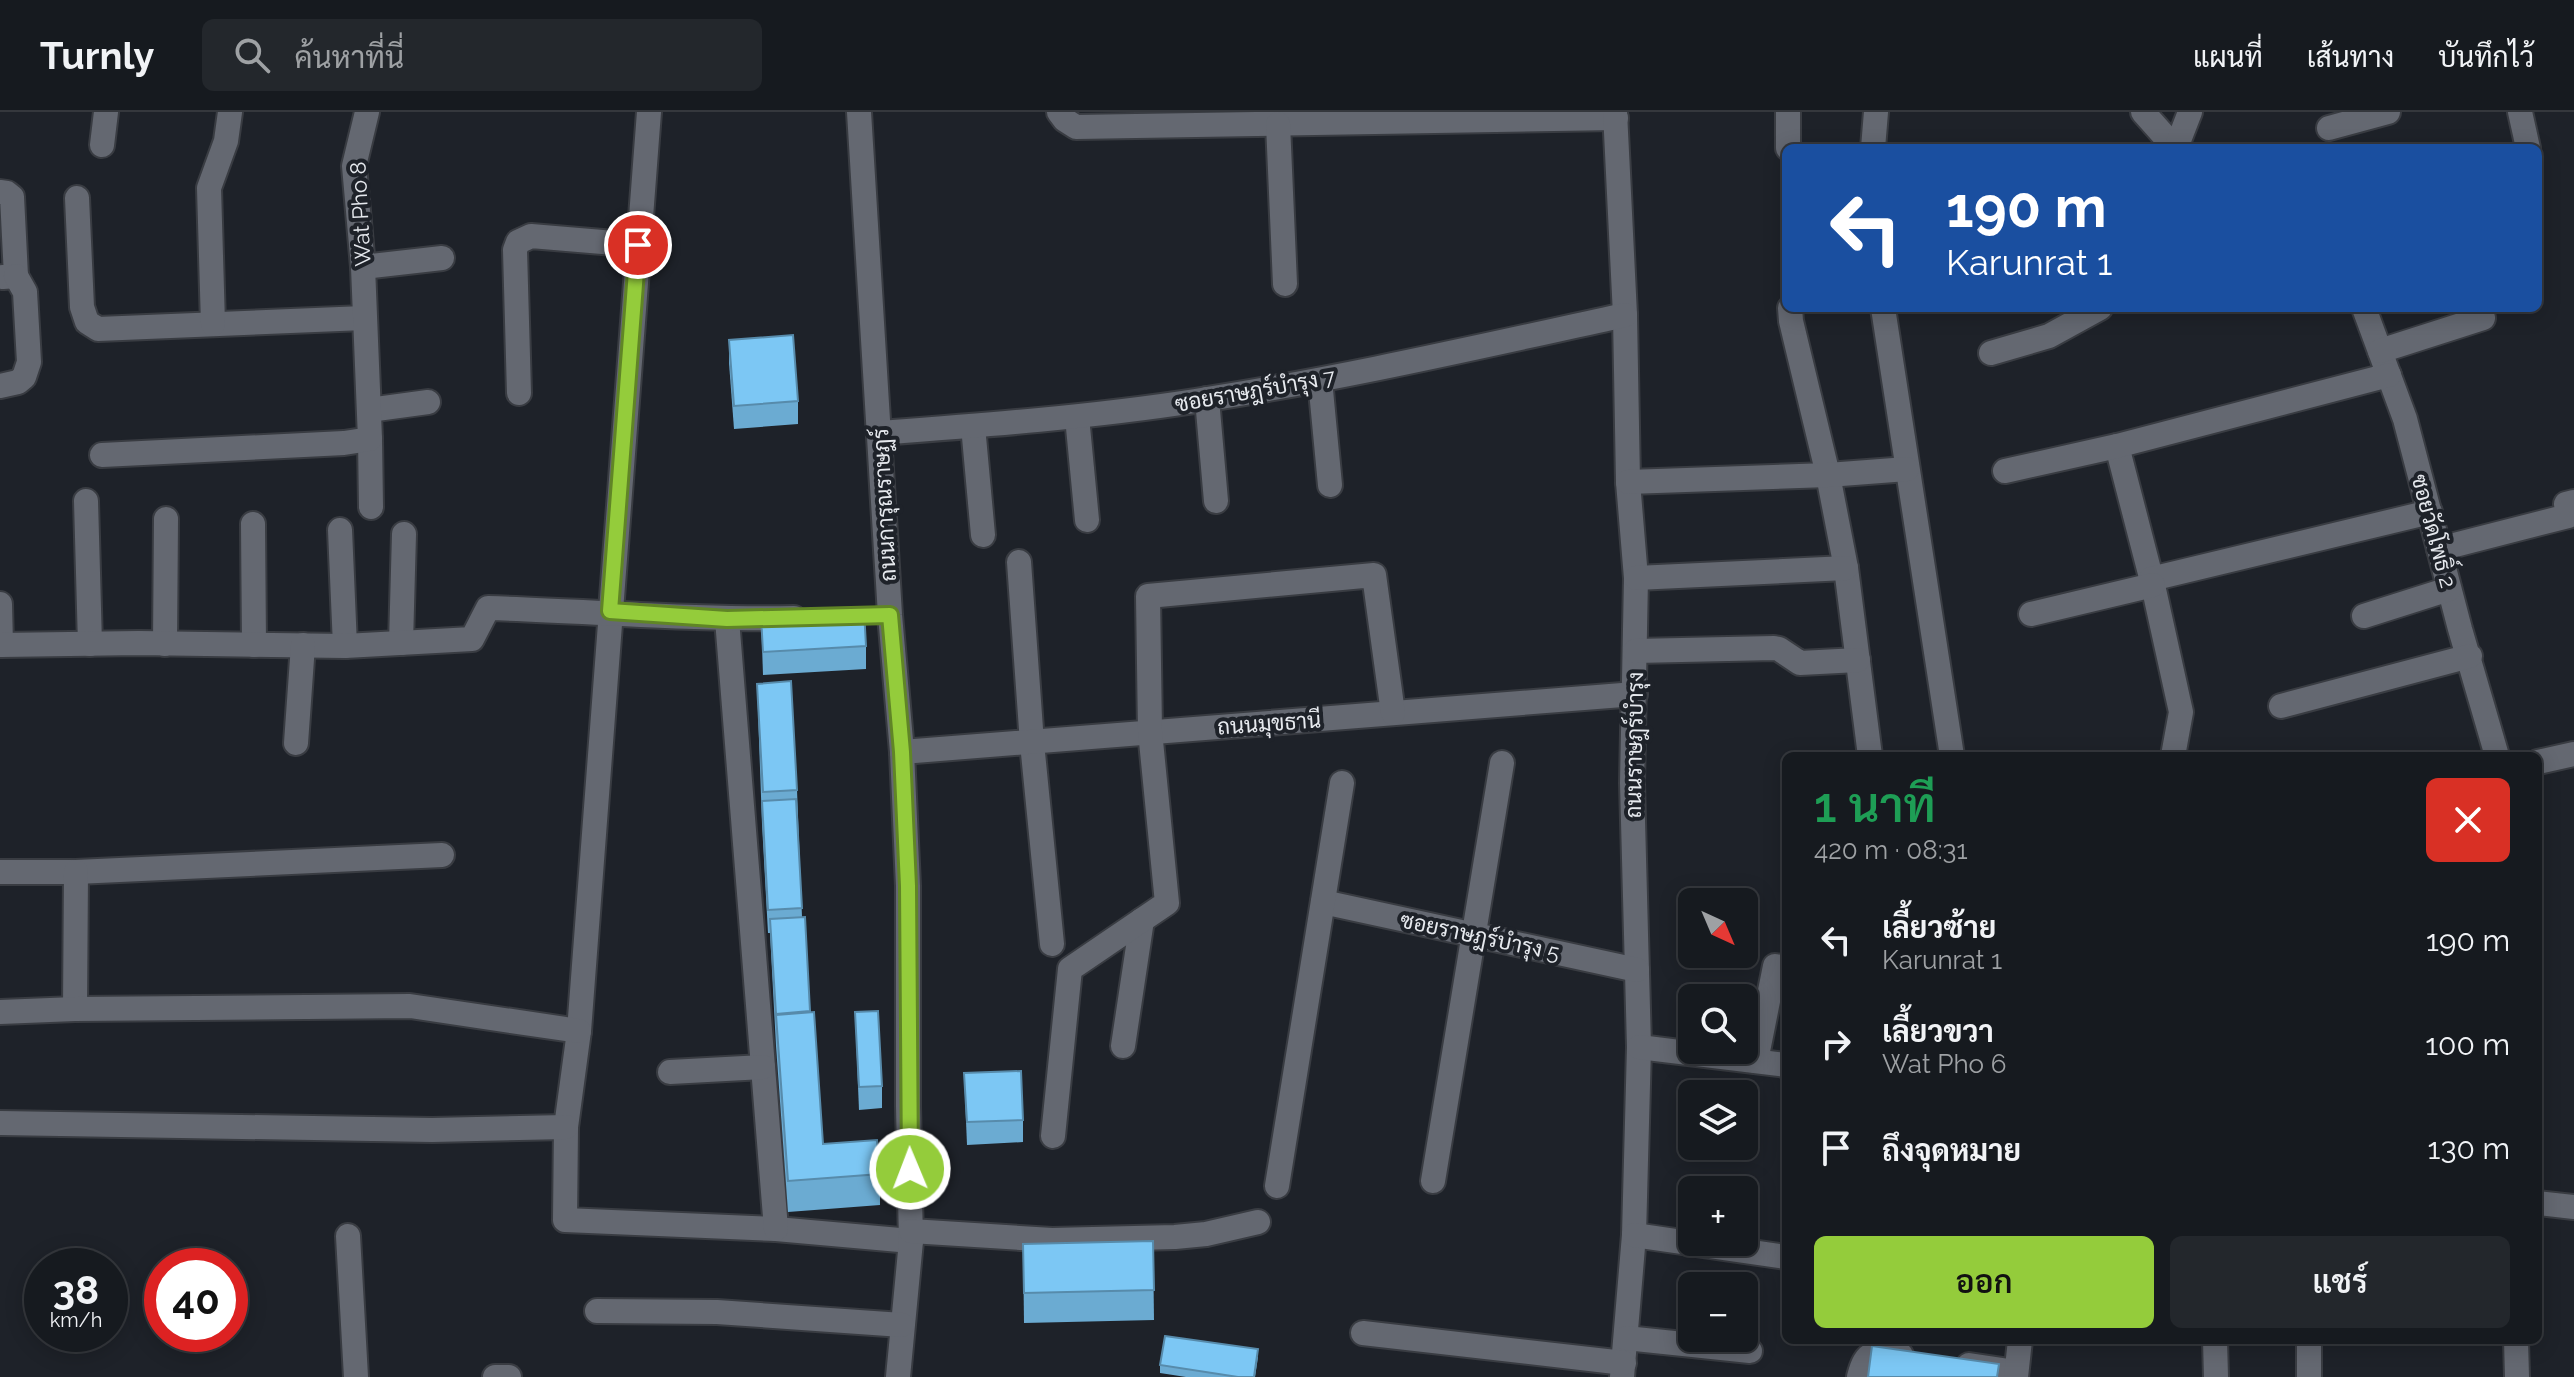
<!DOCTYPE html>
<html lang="th">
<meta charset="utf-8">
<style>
:root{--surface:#161a1f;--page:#23272c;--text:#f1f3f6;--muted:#9ea1a4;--line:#35383d;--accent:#94cc3b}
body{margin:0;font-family:Raleway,Sarabun,sans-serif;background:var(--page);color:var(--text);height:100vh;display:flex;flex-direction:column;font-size:30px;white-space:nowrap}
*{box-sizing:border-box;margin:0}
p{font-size:26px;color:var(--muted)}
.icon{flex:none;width:44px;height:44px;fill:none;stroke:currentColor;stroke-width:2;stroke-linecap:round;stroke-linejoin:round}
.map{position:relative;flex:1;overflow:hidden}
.panel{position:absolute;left:1782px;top:640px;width:760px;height:592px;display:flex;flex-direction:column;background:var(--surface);border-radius:12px;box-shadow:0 4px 20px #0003,0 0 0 2px var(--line)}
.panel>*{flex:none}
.hud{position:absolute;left:1782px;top:32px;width:760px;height:168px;border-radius:12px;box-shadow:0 4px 20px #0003,0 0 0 2px var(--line);background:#1a4fa0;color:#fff;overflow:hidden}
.needle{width:52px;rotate:136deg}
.fabs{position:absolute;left:1678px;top:776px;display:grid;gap:16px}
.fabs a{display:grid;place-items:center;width:80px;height:80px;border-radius:12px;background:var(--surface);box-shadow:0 4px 20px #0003,0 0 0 2px var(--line);font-size:40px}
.speed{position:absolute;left:24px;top:1136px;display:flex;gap:16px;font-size:40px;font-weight:700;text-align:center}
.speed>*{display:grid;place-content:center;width:104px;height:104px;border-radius:50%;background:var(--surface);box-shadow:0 4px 20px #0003,0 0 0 2px var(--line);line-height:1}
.speed small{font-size:20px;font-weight:400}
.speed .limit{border:12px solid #d22;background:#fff;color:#111}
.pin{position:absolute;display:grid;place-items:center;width:68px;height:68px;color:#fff;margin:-34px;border:4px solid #fff;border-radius:50%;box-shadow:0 2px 8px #0007}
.me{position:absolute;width:88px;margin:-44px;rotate:359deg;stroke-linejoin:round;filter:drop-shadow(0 0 6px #0008)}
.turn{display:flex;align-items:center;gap:28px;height:168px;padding:0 32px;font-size:36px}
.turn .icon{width:104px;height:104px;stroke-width:2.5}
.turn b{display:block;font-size:56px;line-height:68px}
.round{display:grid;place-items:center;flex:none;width:84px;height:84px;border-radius:12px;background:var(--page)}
.headline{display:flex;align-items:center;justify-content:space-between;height:136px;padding:0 32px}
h1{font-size:48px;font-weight:600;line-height:60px;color:#1e9e55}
.button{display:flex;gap:16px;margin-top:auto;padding:16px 32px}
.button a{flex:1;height:92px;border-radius:12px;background:var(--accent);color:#111;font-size:32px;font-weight:600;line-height:92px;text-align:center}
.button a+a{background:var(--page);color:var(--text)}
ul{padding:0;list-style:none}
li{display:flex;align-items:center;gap:24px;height:104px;padding:0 32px}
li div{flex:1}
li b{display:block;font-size:30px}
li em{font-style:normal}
header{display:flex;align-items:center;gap:48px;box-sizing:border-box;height:112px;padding:0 40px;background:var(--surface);border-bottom:2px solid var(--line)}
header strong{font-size:38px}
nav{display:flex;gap:44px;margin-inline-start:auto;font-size:28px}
.search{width:560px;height:72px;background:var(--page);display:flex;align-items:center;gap:20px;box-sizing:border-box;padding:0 28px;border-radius:12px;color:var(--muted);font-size:30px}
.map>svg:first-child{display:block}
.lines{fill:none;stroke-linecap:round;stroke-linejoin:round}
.minor-casing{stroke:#393c42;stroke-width:28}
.minor{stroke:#646871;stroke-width:24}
.wall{fill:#6babd2}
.building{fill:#7cc7f4;stroke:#578bab;stroke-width:2}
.route-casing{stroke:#608526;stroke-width:20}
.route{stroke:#94cc3b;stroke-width:14}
.labels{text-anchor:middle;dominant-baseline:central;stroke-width:8;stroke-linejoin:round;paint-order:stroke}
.street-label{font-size:22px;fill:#e6e9ee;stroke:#1e2229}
</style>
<header>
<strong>Turnly</strong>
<div class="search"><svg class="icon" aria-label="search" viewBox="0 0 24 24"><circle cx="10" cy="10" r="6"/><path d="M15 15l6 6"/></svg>ค้นหาที่นี่</div>
<nav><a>แผนที่</a><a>เส้นทาง</a><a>บันทึกไว้</a></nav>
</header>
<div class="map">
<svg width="2574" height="1265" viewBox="0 0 2574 1265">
<rect width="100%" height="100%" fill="#1e2229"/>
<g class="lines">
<g class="minor-casing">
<g id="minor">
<polyline points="649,0 579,919 566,1015 565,1108 776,1117 911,1129"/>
<polyline points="859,0 890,503 902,640 908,774 908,994 911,1129 898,1265"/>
<polyline points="1059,0 1065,8 1076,15 1616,6"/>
<polyline points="1615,0 1625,203 1628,370 1636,466 1632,671 1639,935 1634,1123 1622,1265"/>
<polyline points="1788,0 1788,36"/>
<polyline points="2143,0 2175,36"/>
<polyline points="2520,0 2528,36"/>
<polyline points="1278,12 1285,172"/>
<polyline points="2329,16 2388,0"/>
<polyline points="102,33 106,0"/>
<polyline points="1873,36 1876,0"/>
<polyline points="2176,36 2190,0"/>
<polyline points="0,80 7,81 12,85 16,164 3,165"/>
<polyline points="77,86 82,195 87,210 98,217 364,206"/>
<polyline points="363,155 442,146"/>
<polyline points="1790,196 1791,209 1828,363 1846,456 1870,644"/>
<polyline points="1883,196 1952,644"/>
<polyline points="2364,196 2405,307 2460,517 2497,644"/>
<polyline points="213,212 209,76 226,29 230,0"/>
<polyline points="2380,239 2483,206"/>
<polyline points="1991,241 2049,224 2100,196"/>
<polyline points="1320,268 1330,373"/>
<polyline points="0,274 18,270 24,265 29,250 25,180 16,164"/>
<polyline points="519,281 515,138 518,130 531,124 638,133"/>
<polyline points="1207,287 1216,389"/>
<polyline points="369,298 428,290"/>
<polyline points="1077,305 1087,408"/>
<polyline points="973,314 983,423"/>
<path d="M880 321C985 313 1091 305 1195 289 1340 267 1482 234 1625 203"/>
<polyline points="370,327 371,395"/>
<polyline points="2117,334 2153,473 2181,600 2173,644"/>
<polyline points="102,343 344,331 370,327 363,155 354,54 367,0"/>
<polyline points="2005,359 2117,334 2389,263"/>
<polyline points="1628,370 1828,363 1907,357"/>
<polyline points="86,389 90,532"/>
<polyline points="253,412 254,533"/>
<polyline points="340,418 345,534"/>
<polyline points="2439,437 2568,404 2566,392 2574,390"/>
<polyline points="1019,450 1032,631 1052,832"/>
<polyline points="1636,466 1846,456"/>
<polyline points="2151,467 2430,400"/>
<polyline points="0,492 1,533"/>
<polyline points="2031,502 2153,473"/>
<polyline points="2364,504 2449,477"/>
<polyline points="727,507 776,1117"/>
<polyline points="401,531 404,422"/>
<polyline points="165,532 166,407"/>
<path d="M0 533 139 531 345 534 472 527 488 496C590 499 692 508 794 506"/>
<polyline points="1635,539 1774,536 1779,537 1800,551 1858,548"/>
<polyline points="2281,594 2470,544"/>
<polyline points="296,631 303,533"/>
<polyline points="902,640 1635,582"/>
<polyline points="2538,650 2574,642"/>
<polyline points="0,760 76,760 442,743"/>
<polyline points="1323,790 1637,858"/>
<polyline points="75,897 76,760"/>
<polyline points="0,900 75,897 410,894 579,919"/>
<polyline points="1123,934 1142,808"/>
<polyline points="1639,935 1786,953"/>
<polyline points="1756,949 1775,854 1786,856"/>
<polyline points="670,960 763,955"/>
<polyline points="0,1011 432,1018 566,1015"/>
<polyline points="1053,1024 1070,857 1167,791 1150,619 1148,484 1374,463 1393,601"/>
<polyline points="1433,1069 1502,651"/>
<polyline points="1277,1074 1342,671"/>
<polyline points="2538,1091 2574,1095"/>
<polyline points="911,1119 1052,1128 1175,1125 1206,1122 1258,1110"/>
<polyline points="1634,1123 1786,1145"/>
<polyline points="348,1124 356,1265"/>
<polyline points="597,1199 717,1200 902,1213"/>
<polyline points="1363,1221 1624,1251"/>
<polyline points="1626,1226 1750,1239"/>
<polyline points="2215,1228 2216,1265"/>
<polyline points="2309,1228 2309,1265"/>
<polyline points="2516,1228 2517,1265"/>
<polyline points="1969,1253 2016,1260"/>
<polyline points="495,1265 509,1265"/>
<path d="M1859 1265C1866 1237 1875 1239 1901 1243"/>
<polyline points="2016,1265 2020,1228"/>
</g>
</g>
<use href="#minor" class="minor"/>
</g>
<g class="wall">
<polygon points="729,228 798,289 798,312 734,317 729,251"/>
<polygon points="761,504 866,534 866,557 763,563"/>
<polygon points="757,572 797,678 802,805 810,901 823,1032 880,1062 880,1093 788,1100 776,934 770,821 768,821 762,712"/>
<polygon points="855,900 882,974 882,996 859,998"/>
<polygon points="964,961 1023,1008 1023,1030 967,1033"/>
<polygon points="1153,1129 1154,1208 1024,1211 1023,1132"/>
<polygon points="1258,1245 1255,1265 1186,1265 1160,1261 1160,1253"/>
</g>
<g class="building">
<polygon points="793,223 798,289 734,294 729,228"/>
<polygon points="864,498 866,534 763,540 761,504"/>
<polygon points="791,569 797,678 763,680 757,572"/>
<polygon points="796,687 802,796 768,798 762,689"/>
<polygon points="805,805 810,899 776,902 770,807"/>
<polygon points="878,899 882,974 859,975 855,900"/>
<polygon points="814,900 823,1032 877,1028 880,1062 788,1069 776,903"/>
<polygon points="1021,959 1023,1008 967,1010 964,961"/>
<polygon points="1153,1129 1154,1178 1024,1181 1023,1132"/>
<polygon points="1165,1224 1258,1237 1254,1265 1238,1265 1160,1253"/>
<polygon points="1872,1234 1999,1252 1997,1265 1868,1265"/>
</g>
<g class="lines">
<g class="route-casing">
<polyline id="route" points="638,133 610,499 727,507 890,503 902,640 908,774 910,1057"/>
</g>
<use href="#route" class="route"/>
</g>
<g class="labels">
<g class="street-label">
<text transform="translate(360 102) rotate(-93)">Wat Pho 8</text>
<text transform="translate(1255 278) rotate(-10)">ซอยราษฎร์บำรุง 7</text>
<text transform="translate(884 393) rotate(-93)">ถนนการุณราษฏร์</text>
<text transform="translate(2434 419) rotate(75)">ซอยวัดโพธิ์ 2</text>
<text transform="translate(1269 611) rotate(-4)">ถนนมุขธานี</text>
<text transform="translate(1634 633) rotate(-89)">ถนนราษฎร์บำรุง</text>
<text transform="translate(1480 824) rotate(12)">ซอยราษฎร์บำรุง 5</text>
</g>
</g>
</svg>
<div class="fabs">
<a><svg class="needle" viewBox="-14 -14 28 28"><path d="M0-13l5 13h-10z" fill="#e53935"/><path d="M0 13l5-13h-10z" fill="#9ea1a4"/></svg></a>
<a><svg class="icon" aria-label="search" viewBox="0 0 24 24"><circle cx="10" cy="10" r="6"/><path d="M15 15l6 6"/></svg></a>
<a><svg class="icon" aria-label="layers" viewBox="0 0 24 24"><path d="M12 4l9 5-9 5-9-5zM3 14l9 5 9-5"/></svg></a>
<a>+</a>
<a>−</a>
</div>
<div class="speed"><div>38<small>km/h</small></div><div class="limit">40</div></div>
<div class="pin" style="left:638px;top:133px;background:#d93025"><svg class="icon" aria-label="arrive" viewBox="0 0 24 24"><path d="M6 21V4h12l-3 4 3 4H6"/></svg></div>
<svg class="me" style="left:910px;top:1057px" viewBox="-20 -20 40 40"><circle r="17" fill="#94cc3b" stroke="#fff" stroke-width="3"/><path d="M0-11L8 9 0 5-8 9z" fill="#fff"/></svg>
<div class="hud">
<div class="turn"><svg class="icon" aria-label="left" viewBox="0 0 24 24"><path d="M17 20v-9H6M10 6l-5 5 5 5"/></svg><div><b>190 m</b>Karunrat 1</div></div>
</div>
<section class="panel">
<div class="headline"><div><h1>1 นาที</h1><p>420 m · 08:31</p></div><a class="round" style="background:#d93025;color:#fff"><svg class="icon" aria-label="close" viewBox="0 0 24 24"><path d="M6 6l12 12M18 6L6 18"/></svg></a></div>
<ul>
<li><svg class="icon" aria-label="left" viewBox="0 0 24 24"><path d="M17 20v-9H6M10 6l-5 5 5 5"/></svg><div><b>เลี้ยวซ้าย</b><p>Karunrat 1</p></div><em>190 m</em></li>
<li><svg class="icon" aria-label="right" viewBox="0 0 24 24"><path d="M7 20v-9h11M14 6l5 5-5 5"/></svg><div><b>เลี้ยวขวา</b><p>Wat Pho 6</p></div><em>100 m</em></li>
<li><svg class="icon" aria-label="arrive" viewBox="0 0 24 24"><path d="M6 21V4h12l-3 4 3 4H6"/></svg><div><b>ถึงจุดหมาย</b></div><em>130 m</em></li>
</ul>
<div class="button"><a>ออก</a><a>แชร์</a></div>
</section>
</div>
